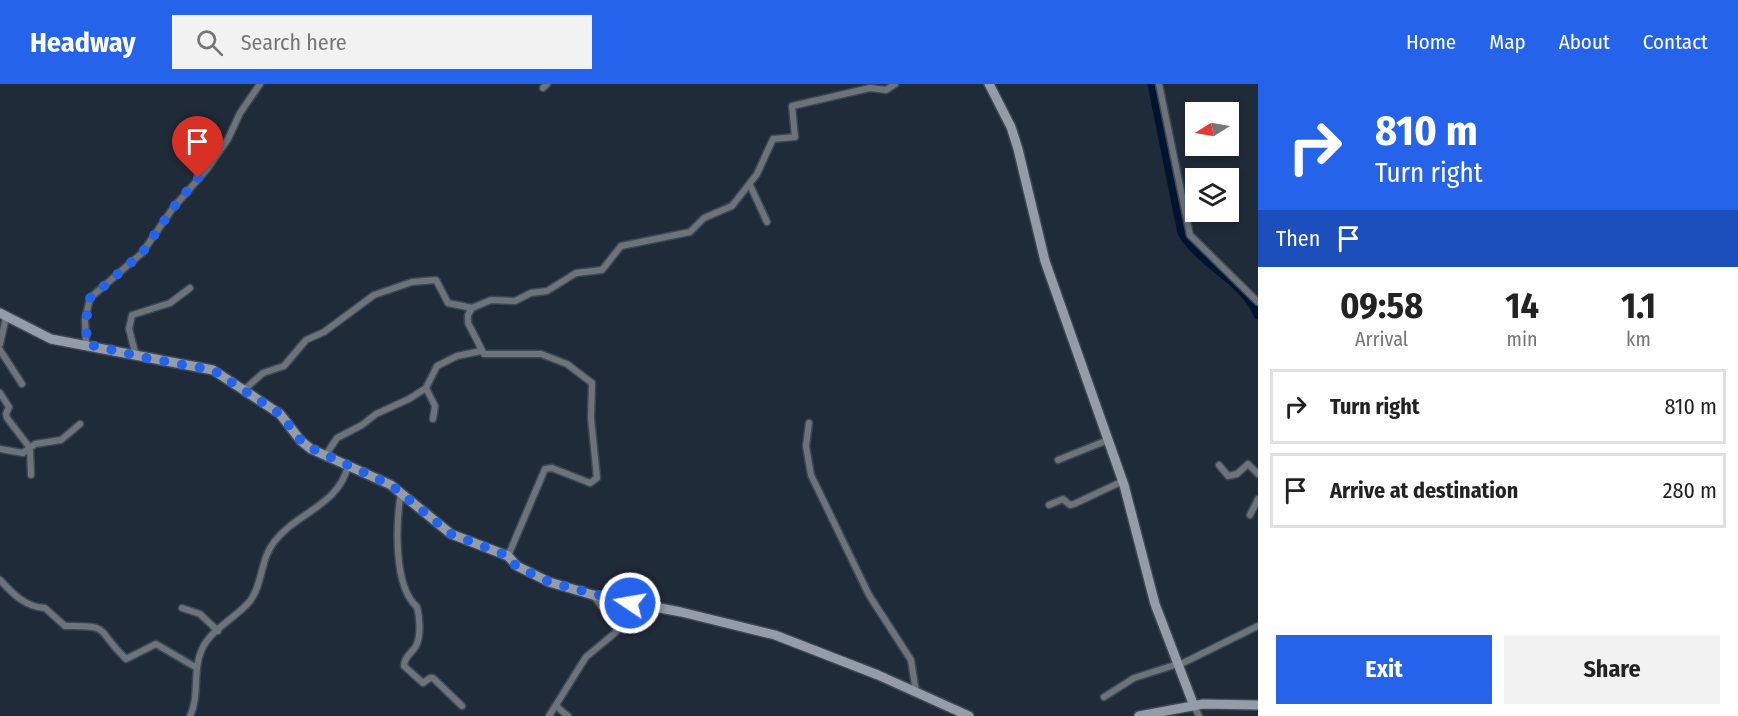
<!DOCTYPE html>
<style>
:root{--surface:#fff;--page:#f2f2f2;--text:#222;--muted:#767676;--line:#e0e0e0;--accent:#2563eb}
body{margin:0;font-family:"Fira Sans Condensed",sans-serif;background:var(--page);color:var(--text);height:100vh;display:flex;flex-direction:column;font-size:22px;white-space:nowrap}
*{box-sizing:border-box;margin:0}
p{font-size:20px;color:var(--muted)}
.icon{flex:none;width:33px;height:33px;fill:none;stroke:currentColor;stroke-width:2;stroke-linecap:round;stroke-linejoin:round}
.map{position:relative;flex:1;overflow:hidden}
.panel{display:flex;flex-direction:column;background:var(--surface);width:480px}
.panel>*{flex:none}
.banner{background:#2563eb;color:#fff;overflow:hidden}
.needle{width:39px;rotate:259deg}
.tools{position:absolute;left:1185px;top:18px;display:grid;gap:12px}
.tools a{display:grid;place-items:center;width:54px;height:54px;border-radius:0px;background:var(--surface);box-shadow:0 3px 9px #0003;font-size:30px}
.pin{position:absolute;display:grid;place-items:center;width:51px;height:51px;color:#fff;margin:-62px -26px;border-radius:50% 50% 50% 0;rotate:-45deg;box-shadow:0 0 6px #0007}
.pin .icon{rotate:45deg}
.me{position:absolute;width:66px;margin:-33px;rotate:282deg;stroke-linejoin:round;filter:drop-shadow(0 0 4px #0008)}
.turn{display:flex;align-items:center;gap:21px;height:126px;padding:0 18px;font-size:27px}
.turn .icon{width:78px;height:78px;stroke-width:2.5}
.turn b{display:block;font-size:42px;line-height:51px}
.then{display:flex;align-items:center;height:57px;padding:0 18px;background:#0003;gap:12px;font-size:22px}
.eta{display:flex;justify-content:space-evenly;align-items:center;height:102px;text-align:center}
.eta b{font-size:36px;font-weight:700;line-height:42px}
.primary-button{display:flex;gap:12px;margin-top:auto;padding:12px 18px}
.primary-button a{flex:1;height:69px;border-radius:0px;background:var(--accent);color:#fff;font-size:24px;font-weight:700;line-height:69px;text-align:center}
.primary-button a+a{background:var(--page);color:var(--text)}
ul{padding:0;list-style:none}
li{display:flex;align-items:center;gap:18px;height:75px;margin:0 12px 9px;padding:0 6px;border:3px solid var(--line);border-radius:0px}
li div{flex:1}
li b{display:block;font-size:22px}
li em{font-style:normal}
header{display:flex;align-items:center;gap:36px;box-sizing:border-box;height:84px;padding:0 30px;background:var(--accent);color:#fff}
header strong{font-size:28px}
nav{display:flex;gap:33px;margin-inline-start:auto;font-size:21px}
.search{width:420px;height:54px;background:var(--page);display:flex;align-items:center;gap:15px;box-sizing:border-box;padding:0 21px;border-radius:0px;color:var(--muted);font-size:22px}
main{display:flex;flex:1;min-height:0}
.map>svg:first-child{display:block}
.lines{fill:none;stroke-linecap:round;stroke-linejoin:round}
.river{stroke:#001431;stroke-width:9}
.street-casing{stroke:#3c4754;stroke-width:9}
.secondary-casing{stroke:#3c4754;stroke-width:12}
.street{stroke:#6d737a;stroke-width:6}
.secondary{stroke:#939ca8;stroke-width:9}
.route{stroke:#2563eb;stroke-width:10;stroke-dasharray:0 18}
</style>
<header>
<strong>Headway</strong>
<div class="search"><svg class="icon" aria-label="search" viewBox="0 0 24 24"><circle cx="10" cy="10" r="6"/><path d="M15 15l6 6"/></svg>Search here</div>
<nav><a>Home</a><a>Map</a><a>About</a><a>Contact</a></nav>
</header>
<main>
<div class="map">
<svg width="1258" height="632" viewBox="0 0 1258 632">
<rect width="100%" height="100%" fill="#202b39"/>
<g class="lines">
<path class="river" d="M1152 0 1182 149C1201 181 1244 196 1258 231"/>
<g class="street-casing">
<g id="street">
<polyline points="1159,0 1190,151 1258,218"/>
<polyline points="543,4 547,0"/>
<polyline points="750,101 767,138"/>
<polyline points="0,260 6,233"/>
<polyline points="86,260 85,236 90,214 142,169 173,124 208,84 228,55 240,29 260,0"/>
<polyline points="0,266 22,300"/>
<polyline points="136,272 129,245 132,231 170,219 190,204"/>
<polyline points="426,304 435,322 433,335"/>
<polyline points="245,305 263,289 284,282 306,256 324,248 374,211 412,198 436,196 448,219 472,224"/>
<polyline points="0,309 9,323 6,330 7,334 30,364 31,391"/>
<polyline points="809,339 806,362 811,391 869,511 911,576 916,608"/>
<polyline points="0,365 23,369 35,360 61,356 80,340"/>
<polyline points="325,372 337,354 362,341 376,330 409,315 426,304 437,282 457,272 481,267"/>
<polyline points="1058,376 1108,356"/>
<polyline points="1219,381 1228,392 1237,390 1248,380 1258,390"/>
<path d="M401 409C396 438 393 502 417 523 420 534 421 552 416 562 412 569 404 573 404 582L423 599 430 594H433L462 622"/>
<polyline points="1049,421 1063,415 1070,421 1074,420 1123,397"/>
<polyline points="1250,431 1258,415"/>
<polyline points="508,472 545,385 552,384 590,399 597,394 591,334 592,299 567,280 541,270 484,270 468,239 468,231 472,224 491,216 515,217 531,209 547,207 576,189 602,186 621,162 690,148 704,134 732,122 757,90 773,55 795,53 792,22 870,4 886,6 895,0"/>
<path d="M0 496C13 510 25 523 45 524L65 542C112 541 95 545 126 575L156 560 197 584"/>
<polyline points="182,524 200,530 218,547"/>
<polyline points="1179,581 1258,542"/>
<polyline points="1104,613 1134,594 1178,580"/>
<polyline points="556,622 568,632"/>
<polyline points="1194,622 1199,632"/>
<path d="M190 632C200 612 192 587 202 565 211 545 236 534 250 517 263 500 260 476 274 458 297 428 338 422 348 382"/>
<polyline points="549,632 586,573 616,548 616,543 594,512"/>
</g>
</g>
<g class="secondary-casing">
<g id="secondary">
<polyline points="989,0 1011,43 1018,65 1045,177 1124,401 1155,520 1194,622"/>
<polyline points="0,229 51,255 213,286 280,330 301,357 311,365 391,401 451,450 508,472 517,482 549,498 593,511 681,528 775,551 878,591 969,632"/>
<polyline points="1139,632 1203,620 1258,621"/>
</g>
</g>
<use href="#street" class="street"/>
<use href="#secondary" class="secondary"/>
</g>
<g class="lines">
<polyline class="route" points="198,94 173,124 142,169 90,214 86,236 87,260 146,274 213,286 280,330 301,357 311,364 391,401 451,450 508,472 516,482 549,498 630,519"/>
</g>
</svg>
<div class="tools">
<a><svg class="needle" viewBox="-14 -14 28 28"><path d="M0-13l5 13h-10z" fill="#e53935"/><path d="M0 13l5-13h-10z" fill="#767676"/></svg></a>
<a><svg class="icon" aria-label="layers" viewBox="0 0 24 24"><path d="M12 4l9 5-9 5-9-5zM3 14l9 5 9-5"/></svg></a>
</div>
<div class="pin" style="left:198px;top:94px;background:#d93025"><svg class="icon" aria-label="arrive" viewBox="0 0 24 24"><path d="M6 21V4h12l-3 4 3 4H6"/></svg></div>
<svg class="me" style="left:630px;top:519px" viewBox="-20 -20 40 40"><circle r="17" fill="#2563eb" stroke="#fff" stroke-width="3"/><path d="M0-11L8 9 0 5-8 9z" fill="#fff"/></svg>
</div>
<section class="panel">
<div class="banner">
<div class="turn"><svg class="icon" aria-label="right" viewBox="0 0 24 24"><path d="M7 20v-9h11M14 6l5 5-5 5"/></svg><div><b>810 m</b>Turn right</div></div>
<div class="then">Then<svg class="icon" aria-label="arrive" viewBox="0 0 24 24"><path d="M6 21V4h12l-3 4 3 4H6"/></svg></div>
</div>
<div class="eta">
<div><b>09:58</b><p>Arrival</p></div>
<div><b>14</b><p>min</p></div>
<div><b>1.1</b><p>km</p></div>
</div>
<ul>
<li><svg class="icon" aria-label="right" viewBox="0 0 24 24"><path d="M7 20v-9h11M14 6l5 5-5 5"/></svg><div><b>Turn right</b></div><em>810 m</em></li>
<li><svg class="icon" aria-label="arrive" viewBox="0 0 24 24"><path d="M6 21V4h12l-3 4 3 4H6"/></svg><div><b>Arrive at destination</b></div><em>280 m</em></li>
</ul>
<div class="primary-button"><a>Exit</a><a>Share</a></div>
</section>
</main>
